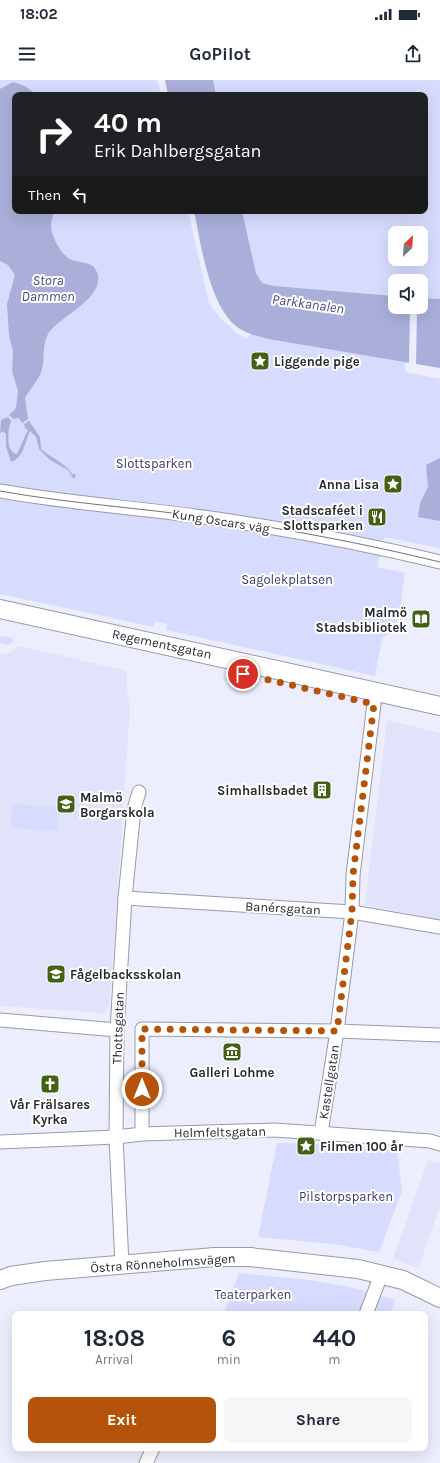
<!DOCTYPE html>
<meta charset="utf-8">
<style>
:root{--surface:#fff;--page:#f6f6f7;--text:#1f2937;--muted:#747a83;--accent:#b45309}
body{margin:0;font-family:Karla,sans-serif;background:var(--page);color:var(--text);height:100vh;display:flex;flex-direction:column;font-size:15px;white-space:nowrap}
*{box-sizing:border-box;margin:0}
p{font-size:13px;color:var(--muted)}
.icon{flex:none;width:22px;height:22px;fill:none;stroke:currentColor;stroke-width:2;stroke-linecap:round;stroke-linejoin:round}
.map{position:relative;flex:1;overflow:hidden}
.side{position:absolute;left:12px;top:1231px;width:416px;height:140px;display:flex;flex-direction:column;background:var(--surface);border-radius:8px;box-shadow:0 4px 16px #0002}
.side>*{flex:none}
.banner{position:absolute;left:12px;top:12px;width:416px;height:122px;border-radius:8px;box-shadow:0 4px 16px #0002;background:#202124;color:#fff;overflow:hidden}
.needle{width:26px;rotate:25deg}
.tools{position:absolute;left:388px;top:146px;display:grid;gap:8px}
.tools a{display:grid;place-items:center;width:40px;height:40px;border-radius:8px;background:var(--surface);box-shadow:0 4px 16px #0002;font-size:20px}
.pin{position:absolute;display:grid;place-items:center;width:34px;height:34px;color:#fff;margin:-17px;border:2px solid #fff;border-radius:50%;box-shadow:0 1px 4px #0007}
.me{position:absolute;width:44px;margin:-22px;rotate:0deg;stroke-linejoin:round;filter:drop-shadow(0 0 3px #0008)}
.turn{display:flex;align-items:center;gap:14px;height:84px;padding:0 16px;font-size:18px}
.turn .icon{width:52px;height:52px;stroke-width:2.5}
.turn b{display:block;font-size:28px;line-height:34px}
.then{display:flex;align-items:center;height:38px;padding:0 16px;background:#0003;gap:8px;font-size:15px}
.eta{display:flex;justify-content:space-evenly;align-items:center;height:68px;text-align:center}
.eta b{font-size:24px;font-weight:700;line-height:28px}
.button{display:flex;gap:8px;margin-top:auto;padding:8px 16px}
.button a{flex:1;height:46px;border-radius:8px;background:var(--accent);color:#fff;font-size:16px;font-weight:700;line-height:46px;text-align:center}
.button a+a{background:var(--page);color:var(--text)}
.status{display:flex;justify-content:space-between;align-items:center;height:28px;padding:0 20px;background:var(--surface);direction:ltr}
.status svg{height:11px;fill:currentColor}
header{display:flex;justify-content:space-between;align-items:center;height:52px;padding:0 16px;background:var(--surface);font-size:18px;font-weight:700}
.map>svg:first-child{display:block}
.built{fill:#e0e3f9}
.green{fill:#d7dcfe;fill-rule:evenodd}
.water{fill:#aaafda}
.pier{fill:#eceefd}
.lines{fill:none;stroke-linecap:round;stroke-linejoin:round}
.street-casing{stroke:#989aa7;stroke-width:15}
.secondary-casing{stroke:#989aa7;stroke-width:20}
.street{stroke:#fff;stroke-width:13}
.secondary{stroke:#fff;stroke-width:18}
.tram{stroke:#70727a;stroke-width:1}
.route{stroke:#b45309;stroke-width:7;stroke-dasharray:0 12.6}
.labels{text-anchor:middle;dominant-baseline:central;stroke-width:4;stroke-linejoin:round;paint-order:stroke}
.poi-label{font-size:13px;font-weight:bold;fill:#27282d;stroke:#fff;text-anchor:start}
.park-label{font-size:13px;fill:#37396e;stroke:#fff}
.street-label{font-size:13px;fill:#27282d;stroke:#fff}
.water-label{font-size:14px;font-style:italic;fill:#44477e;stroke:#fff}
</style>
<div class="status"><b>18:02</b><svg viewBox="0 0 49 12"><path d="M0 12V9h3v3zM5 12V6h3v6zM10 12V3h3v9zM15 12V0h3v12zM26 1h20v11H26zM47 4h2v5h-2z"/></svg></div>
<header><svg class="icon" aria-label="menu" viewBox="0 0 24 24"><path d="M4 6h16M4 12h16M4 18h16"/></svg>GoPilot<svg class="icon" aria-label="share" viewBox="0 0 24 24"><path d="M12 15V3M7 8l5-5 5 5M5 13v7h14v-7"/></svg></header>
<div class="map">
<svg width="440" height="1383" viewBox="0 0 440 1383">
<rect width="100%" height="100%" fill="#eceefd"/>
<g class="built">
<polygon points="20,566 127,591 127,610 130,628 114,862 109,926 103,933 0,926 0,573 7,574"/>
<polygon points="387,640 440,653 440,840 365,825"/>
<polygon points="428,1080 440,1083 440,1127 418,1188 393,1179"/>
</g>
<g class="green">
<polygon points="0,0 157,0 161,15 15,15 15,131 188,131 209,223 221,239 237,253 247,259 251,253 268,259 405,282 405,292 440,299 440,468 384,457 382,470 377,487 405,493 400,533 394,550 382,558 375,596 166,550 167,544 155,542 154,547 0,514"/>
<path d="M213 0H440V219L421 218V201H395V216L274 206 262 203 256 193 242 131H425V15H216ZM395 153H421V179H395Z"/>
<polygon points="0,556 13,558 13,562 8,565 0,563"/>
<polygon points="12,724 59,727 57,751 11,748"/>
<polygon points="277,1063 321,1064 397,1070 402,1111 379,1172 333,1164 258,1157"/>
<polygon points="239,1193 310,1200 355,1208 395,1220 390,1234 224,1234"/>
</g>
<g class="water">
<polygon points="165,0 213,0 216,15 168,15"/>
<path d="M13 2 25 6 37 15H15V131H54C53 136 51 141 51 146 51 155 61 175 70 179 81 185 95 179 98 196 102 220 57 238 48 254 41 266 46 283 40 295 36 303 29 310 25 318L28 339 22 343 19 338 14 339 9 335 16 328 18 311 12 291 13 271 9 255 7 224 15 195 8 185 0 181V9Z"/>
<path d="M194 131H242L256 193 262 203 274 206 395 216V227H421V218L440 219V288L268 259C260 256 250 255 242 250 210 233 201 164 194 131Z"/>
<path d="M8 337 11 341C8 349 5 372 17 374L28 350 25 348 24 344 29 341 40 357 41 369C50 377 68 385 72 394H76L75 398H73L68 390 50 380 39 369 36 357 30 351C25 361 24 378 11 382L6 366V354L2 351 0 354 1 340Z"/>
<polygon points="440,378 440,441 418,437 420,423 428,407 426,385"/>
</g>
<polygon class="pier" points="410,227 417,227 416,286 409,285"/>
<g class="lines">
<g class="street-casing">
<g id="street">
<path d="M0 411C72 424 144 428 217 439 292 450 366 464 440 482"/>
<polyline points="125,818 352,832 440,847"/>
<polyline points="0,940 117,950"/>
<polyline points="321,1053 337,951 352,832 353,795 374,624"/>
<polyline points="142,1054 142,949 337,951 440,955"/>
<polyline points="0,1062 116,1057 142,1054 275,1050 430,1061 440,1064"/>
<polyline points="122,1185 116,1057 117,950 125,818 134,729 139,712"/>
<polyline points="366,1234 381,1195"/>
<polyline points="146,1383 153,1368"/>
</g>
</g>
<g class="secondary-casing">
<g id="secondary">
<polyline points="0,529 440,626"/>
<polyline points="0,1200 11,1196 45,1191 215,1177 250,1177 358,1189 403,1200 440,1218"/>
</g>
</g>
<use href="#street" class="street"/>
<use href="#secondary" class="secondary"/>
<path class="tram" d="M0 411C72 424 144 428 217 439 292 450 366 464 440 482"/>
</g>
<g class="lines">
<polyline class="route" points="142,1009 142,949 337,951 352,832 353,795 374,624 243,594"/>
</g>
<defs>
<g id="sight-square" transform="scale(1)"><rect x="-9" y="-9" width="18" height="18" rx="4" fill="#436115" stroke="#fff"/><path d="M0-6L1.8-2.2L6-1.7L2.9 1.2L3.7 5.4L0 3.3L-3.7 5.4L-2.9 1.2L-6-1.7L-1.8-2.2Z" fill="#fff"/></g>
<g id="restaurant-square" transform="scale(1)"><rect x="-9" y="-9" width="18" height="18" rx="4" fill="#436115" stroke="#fff"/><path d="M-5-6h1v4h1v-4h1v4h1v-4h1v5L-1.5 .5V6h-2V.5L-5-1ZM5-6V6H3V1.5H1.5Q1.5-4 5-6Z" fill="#fff"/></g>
<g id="library-square" transform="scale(1)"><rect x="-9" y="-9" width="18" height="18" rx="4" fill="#436115" stroke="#fff"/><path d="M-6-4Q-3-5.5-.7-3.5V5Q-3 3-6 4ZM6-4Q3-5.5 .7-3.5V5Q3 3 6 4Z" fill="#fff"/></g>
<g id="building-square" transform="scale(1)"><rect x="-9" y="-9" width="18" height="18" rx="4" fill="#436115" stroke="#fff"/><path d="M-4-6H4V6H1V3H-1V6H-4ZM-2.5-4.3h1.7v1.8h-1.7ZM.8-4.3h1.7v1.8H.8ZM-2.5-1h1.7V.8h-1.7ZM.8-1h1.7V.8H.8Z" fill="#fff"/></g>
<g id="school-square" transform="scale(1)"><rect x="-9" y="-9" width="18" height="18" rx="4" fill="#436115" stroke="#fff"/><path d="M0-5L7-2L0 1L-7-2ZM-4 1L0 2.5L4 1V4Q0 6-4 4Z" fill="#fff"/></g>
<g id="museum-square" transform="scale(1)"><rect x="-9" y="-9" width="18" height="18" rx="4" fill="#436115" stroke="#fff"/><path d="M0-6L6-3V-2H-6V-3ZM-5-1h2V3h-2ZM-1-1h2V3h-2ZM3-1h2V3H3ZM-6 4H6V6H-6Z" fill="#fff"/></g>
<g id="church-square" transform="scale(1)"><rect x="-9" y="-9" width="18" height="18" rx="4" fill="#436115" stroke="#fff"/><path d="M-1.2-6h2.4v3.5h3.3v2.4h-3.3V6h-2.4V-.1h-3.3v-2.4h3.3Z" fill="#fff"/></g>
</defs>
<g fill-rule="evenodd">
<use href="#sight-square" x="260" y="281"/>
<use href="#sight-square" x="393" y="404"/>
<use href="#restaurant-square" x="377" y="437"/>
<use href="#library-square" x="421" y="539"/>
<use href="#building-square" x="322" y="710"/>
<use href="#school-square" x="66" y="724"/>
<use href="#school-square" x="56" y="894"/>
<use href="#museum-square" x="232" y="972"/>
<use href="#church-square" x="50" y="1004"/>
<use href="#sight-square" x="306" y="1066"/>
</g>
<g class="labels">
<g class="poi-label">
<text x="274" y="281">Liggende pige</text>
<text x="379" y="404" text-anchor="end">Anna Lisa</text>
<text x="363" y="430" text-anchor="end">Stadscaféet i<tspan x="363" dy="15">Slottsparken</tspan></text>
<text x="407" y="532" text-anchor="end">Malmö<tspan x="407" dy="15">Stadsbibliotek</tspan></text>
<text x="308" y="710" text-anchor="end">Simhallsbadet</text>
<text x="80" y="717">Malmö<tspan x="80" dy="15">Borgarskola</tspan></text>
<text x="70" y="894">Fågelbacksskolan</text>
<text x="232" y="992" text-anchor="middle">Galleri Lohme</text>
<text x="50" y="1024" text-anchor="middle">Vår Frälsares<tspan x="50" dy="15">Kyrka</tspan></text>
<text x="320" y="1066">Filmen 100 år</text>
</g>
<g class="park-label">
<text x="154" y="383">Slottsparken</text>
<text x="287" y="499">Sagolekplatsen</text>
<text x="346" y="1116">Pilstorpsparken</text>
<text x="253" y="1214">Teaterparken</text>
</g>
<g class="street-label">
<text transform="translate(221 441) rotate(9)">Kung Oscars väg</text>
<text transform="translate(162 564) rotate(12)">Regementsgatan</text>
<text transform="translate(283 828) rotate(3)">Banérsgatan</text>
<text transform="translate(118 948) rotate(-88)">Thottsgatan</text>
<text transform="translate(329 1002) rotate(-81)">Kastellgatan</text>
<text transform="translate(220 1052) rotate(-1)">Helmfeltsgatan</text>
<text transform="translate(163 1183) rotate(-4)">Östra Rönneholmsvägen</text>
</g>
<g class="water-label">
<text x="48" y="200">Stora<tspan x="48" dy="16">Dammen</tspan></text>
<text transform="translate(308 224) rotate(8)">Parkkanalen</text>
</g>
</g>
</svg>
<div class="tools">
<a><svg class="needle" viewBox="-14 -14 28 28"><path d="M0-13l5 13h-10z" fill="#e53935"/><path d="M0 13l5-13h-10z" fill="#747a83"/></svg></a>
<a><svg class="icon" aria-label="sound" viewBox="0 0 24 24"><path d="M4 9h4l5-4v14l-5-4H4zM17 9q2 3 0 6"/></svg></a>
</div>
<div class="pin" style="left:243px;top:594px;background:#d93025"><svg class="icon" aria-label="arrive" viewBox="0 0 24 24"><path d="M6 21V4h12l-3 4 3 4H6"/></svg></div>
<svg class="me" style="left:142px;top:1009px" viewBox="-20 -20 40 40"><circle r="17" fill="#b45309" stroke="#fff" stroke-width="3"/><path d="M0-11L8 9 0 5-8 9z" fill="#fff"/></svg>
<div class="banner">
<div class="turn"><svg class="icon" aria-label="right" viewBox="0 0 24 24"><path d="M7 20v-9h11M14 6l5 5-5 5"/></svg><div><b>40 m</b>Erik Dahlbergsgatan</div></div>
<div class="then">Then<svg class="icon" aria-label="left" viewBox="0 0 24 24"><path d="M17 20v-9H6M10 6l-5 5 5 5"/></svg></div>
</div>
<section class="side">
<div class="eta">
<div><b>18:08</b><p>Arrival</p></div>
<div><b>6</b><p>min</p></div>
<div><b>440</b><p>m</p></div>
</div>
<div class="button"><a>Exit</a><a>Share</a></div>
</section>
</div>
